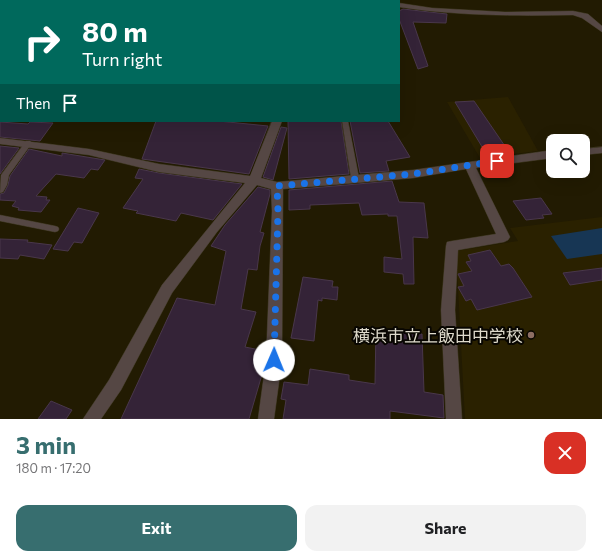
<!DOCTYPE html>
<meta charset="utf-8">
<style>
:root{--surface:#fff;--page:#f2f2f2;--text:#202124;--muted:#757577;--accent:#376e6f}
body{margin:0;font-family:Commissioner,"Noto Sans JP",sans-serif;background:var(--page);color:var(--text);height:100vh;display:flex;flex-direction:column;font-size:15px;white-space:nowrap}
*{box-sizing:border-box;margin:0}
p{font-size:13px;color:var(--muted)}
.icon{flex:none;width:22px;height:22px;fill:none;stroke:currentColor;stroke-width:2;stroke-linecap:round;stroke-linejoin:round}
.map{position:relative;height:419px;overflow:hidden}
.details{display:flex;flex-direction:column;background:var(--surface);flex:1}
.details>*{flex:none}
.top-card{position:absolute;left:0px;top:0px;width:400px;height:122px;box-shadow:0 4px 16px #0002;background:#00695c;color:#fff;overflow:hidden}
.tools{position:absolute;left:546px;top:134px;display:grid;gap:8px}
.tools a{display:grid;place-items:center;width:44px;height:44px;border-radius:8px;background:var(--surface);box-shadow:0 4px 16px #0002;font-size:20px}
.pin{position:absolute;display:grid;place-items:center;width:34px;height:34px;color:#fff;margin:-17px;border-radius:8px;box-shadow:0 2px 6px #0006}
.me{position:absolute;width:44px;margin:-22px;rotate:1deg;stroke-linejoin:round;filter:drop-shadow(0 0 3px #0008)}
.turn{display:flex;align-items:center;gap:14px;height:84px;padding:0 16px;font-size:18px}
.turn .icon{width:52px;height:52px;stroke-width:2.5}
.turn b{display:block;font-size:28px;line-height:34px}
.then{display:flex;align-items:center;height:38px;padding:0 16px;background:#0003;gap:8px;font-size:15px}
.round{display:grid;place-items:center;flex:none;width:42px;height:42px;border-radius:12px;background:var(--page)}
.head{display:flex;align-items:center;justify-content:space-between;height:68px;padding:0 16px}
h1{font-size:24px;font-weight:700;line-height:30px;color:var(--accent)}
.action{display:flex;gap:8px;margin-top:auto;padding:8px 16px}
.action a{flex:1;height:46px;border-radius:12px;background:var(--accent);color:#fff;font-size:16px;font-weight:700;line-height:46px;text-align:center}
.action a+a{background:var(--page);color:var(--text)}
.map>svg:first-child{display:block}
.built{fill:#2a2100}
.water{fill:#173654}
.building{fill:#342337;stroke:#49374b}
.lines{fill:none;stroke-linecap:round;stroke-linejoin:round}
.service-casing{stroke:#3c361e;stroke-width:1}
.minor-casing{stroke:#3c361e;stroke-width:1}
.service{fill:#554744;fill-rule:evenodd}
.minor{fill:#554744;fill-rule:evenodd}
.route{stroke:#1a73e8;stroke-width:7;stroke-dasharray:0 12.6}
.education-dot{fill:#8d6e63;stroke:#080601;stroke-width:1.5}
.labels{text-anchor:middle;dominant-baseline:central;stroke-width:4;stroke-linejoin:round;paint-order:stroke}
.near-poi-label{font-size:17px;fill:#dedacb;stroke:#080601;text-anchor:end}
</style>
<div class="map">
<svg width="602" height="419" viewBox="0 0 602 419">
<rect width="100%" height="100%" fill="#221b02"/>
<g class="built">
<polygon points="508,97 538,151 480,158 447,102"/>
<polygon points="602,217 602,419 465,419 456,251 518,241 510,228"/>
</g>
<polygon class="water" points="602,228 602,254 567,259 551,236"/>
<g class="building">
<polygon points="403,9 447,14 446,23 413,22 428,66 418,69 399,19 399,11"/>
<polygon points="474,101 509,152 487,155 455,102"/>
<polygon points="156,121 218,121 268,126 249,174 142,159"/>
<polygon points="288,121 341,121 349,174 289,179"/>
<polygon points="350,121 388,121 410,157 386,161 389,171 360,173"/>
<polygon points="0,122 28,124 30,122 53,123 40,141 0,137"/>
<polygon points="281,127 287,128 273,180 263,177"/>
<polygon points="0,146 19,148 0,174"/>
<polygon points="29,149 62,156 62,153 105,160 98,170 91,169 84,178 56,174 36,196 47,197 46,200 50,200 41,212 18,210 19,208 12,206 16,201 0,200 0,194 4,193 8,185 10,176"/>
<polygon points="139,169 159,173 242,184 213,220 181,213 176,221 136,213 138,211 123,208 143,179 135,178"/>
<polygon points="392,181 399,202 424,203 428,238 413,237 414,284 404,284 403,274 384,272 384,257 402,259 397,216 388,216 388,214 362,215 359,203 310,205 310,209 289,210 289,190"/>
<polygon points="258,187 270,190 270,194 260,232 264,233 260,246 257,270 248,269 241,309 256,312 245,347 265,351 263,371 249,419 121,419 177,298 215,305 226,251 211,246 225,225"/>
<polygon points="541,198 552,214 542,215 544,218 526,220 513,201"/>
<polygon points="78,208 99,213 82,243 74,242 68,251 53,249"/>
<polygon points="0,239 28,240 27,242 52,245 44,259 20,255 18,259 0,258"/>
<polygon points="490,250 501,266 509,264 513,268 532,297 477,310 471,299 466,301 458,287 464,286 458,274 472,271 466,262 471,261 468,255"/>
<polygon points="602,268 602,280 570,285 563,273"/>
<polygon points="303,277 333,281 332,287 338,287 337,300 322,298 322,301 318,300 314,341 291,338"/>
<polygon points="376,329 422,334 424,392 443,395 444,418 390,411 390,419 283,419 286,400 281,399 284,382 308,385 310,369 349,375 349,380 375,384"/>
<polygon points="51,401 72,410 66,419 38,419"/>
</g>
<g class="lines">
<g class="service-casing">
<g id="service">
<polygon points="342,121 348,121 359,178 355,181 351,178"/>
<polygon points="26,141 30,141 32,143 9,175 7,185 3,192 0,193 1,175"/>
<polygon points="0,215 55,226 58,227 59,229 58,231 55,232 0,221"/>
</g>
</g>
<g class="minor-casing">
<g id="minor">
<polygon points="54,0 62,0 53,1"/>
<rect x="280" y="0" width="8" height="1"/>
<polygon points="357,0 373,0 374,1 358,1"/>
<path d="M399 3 432 8 505 12 573 11 588 14 602 26V32L582 18 573 15C515 16 457 16 399 7Z"/>
<polygon points="1,47 1,54 0,55 0,48"/>
<polygon points="272,121 282,121 261,178 277,182 413,170 553,150 553,158 476,168 510,237 508,240 504,242 458,250 455,310 462,419 446,419 441,310 446,246 447,242 452,241 496,234 466,169 413,178 283,189 282,360 274,419 258,419 266,360 272,211 271,189 257,185 217,232 172,293 121,390 101,419 83,419 109,380 162,285 245,183 159,172 89,155 0,144 0,138 89,149 159,164 250,176"/>
<polygon points="602,147 602,153 583,155 583,149"/>
</g>
</g>
<use href="#service" class="service"/>
<use href="#minor" class="minor"/>
</g>
<g class="lines">
<polyline class="route" points="274,360 278,211 277,186 413,174 497,161"/>
</g>
<circle class="education-dot" cx="531" cy="335" r="4"/>
<g class="labels">
<g class="near-poi-label">
<text x="523" y="335">横浜市立上飯田中学校</text>
</g>
</g>
</svg>
<div class="tools">
<a><svg class="icon" aria-label="search" viewBox="0 0 24 24"><circle cx="10" cy="10" r="6"/><path d="M15 15l6 6"/></svg></a>
</div>
<div class="pin" style="left:497px;top:161px;background:#d93025"><svg class="icon" aria-label="arrive" viewBox="0 0 24 24"><path d="M6 21V4h12l-3 4 3 4H6"/></svg></div>
<svg class="me" style="left:274px;top:360px" viewBox="-20 -20 40 40"><circle r="19" fill="#fff"/><path d="M0-13L10 11 0 6-10 11z" fill="#1a73e8"/></svg>
<div class="top-card">
<div class="turn"><svg class="icon" aria-label="right" viewBox="0 0 24 24"><path d="M7 20v-9h11M14 6l5 5-5 5"/></svg><div><b>80 m</b>Turn right</div></div>
<div class="then">Then<svg class="icon" aria-label="arrive" viewBox="0 0 24 24"><path d="M6 21V4h12l-3 4 3 4H6"/></svg></div>
</div>
</div>
<section class="details">
<div class="head"><div><h1>3 min</h1><p>180 m · 17:20</p></div><a class="round" style="background:#d93025;color:#fff"><svg class="icon" aria-label="close" viewBox="0 0 24 24"><path d="M6 6l12 12M18 6L6 18"/></svg></a></div>
<div class="action"><a>Exit</a><a>Share</a></div>
</section>
